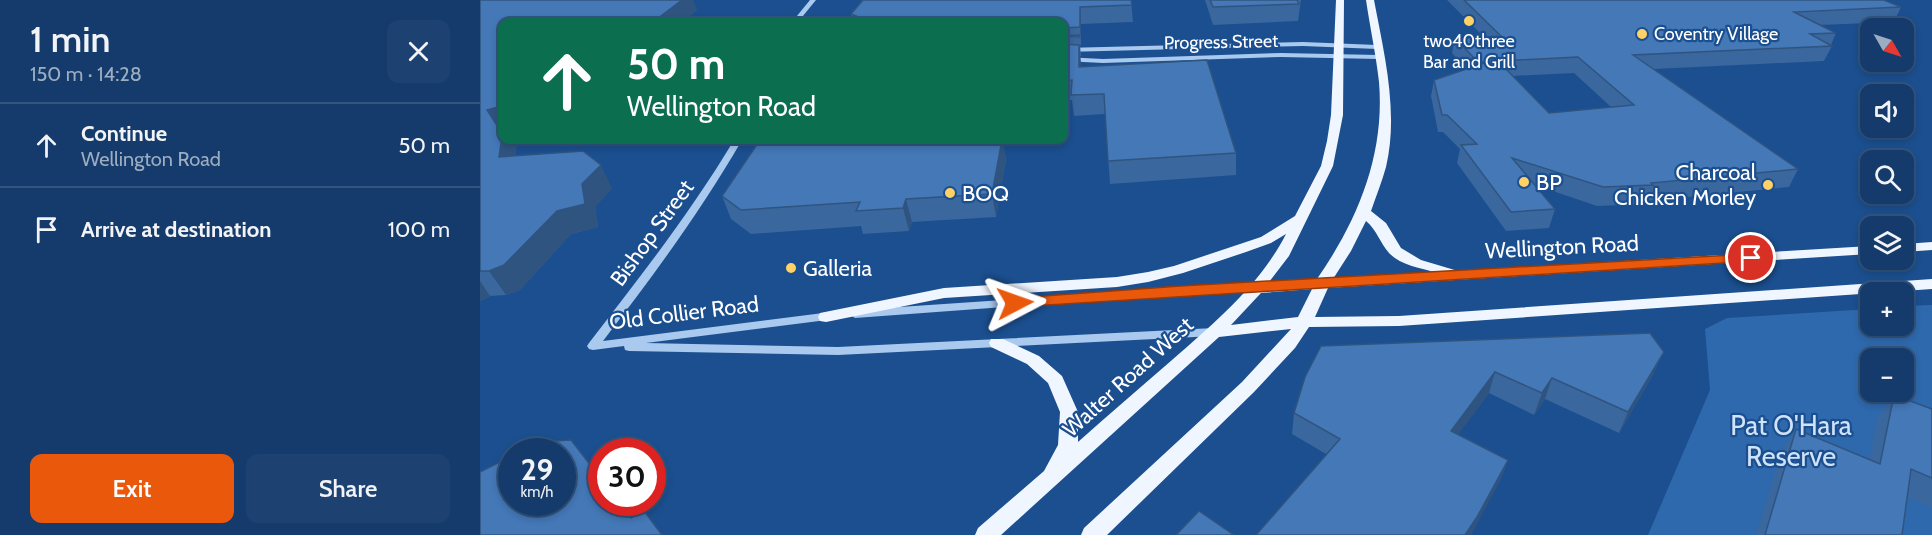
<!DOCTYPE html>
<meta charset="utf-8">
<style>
:root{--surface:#143b6b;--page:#1d4271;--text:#f1f3f6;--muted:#9dadc1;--line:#33557e;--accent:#ea580c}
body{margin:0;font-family:Cabin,sans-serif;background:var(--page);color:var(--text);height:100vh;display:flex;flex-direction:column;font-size:22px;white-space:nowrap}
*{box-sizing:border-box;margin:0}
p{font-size:20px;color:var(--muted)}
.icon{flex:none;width:33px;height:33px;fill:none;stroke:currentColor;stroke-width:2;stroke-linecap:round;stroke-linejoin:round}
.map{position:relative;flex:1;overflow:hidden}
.panel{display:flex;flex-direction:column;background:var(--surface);width:480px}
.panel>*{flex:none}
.hud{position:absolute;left:18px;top:18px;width:570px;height:126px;border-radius:12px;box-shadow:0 3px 9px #0003,0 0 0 2px var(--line);background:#0b6e4f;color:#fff;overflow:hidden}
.needle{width:39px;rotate:129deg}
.tools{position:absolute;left:1380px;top:18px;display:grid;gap:12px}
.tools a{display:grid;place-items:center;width:54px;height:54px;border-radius:12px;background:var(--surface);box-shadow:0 3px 9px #0003,0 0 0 2px var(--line);font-size:30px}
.speed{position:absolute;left:18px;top:438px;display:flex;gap:12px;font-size:30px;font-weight:700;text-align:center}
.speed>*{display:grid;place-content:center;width:78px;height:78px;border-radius:50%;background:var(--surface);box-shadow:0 3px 9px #0003,0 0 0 2px var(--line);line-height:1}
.speed small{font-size:15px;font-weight:400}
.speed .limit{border:9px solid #d22;background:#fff;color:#111}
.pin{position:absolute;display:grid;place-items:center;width:51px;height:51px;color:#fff;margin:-26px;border:3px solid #fff;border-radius:50%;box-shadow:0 2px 6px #0007}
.me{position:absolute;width:66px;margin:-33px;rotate:86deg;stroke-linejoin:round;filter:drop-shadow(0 0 4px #0008)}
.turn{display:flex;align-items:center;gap:21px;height:126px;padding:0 30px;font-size:27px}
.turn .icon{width:78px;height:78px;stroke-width:2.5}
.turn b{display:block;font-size:42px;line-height:51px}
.round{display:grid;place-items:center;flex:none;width:63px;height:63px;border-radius:12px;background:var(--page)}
.summary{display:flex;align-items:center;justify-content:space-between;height:102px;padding:0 30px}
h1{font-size:36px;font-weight:600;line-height:45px}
.button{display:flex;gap:12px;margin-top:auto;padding:12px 30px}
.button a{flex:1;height:69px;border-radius:12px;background:var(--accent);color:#fff;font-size:24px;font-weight:600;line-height:69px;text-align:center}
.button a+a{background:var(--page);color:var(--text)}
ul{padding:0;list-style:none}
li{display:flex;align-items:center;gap:18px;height:84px;padding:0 30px;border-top:2px solid var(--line)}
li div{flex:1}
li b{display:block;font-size:22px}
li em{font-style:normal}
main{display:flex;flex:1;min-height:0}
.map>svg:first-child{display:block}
.green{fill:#2e69ad;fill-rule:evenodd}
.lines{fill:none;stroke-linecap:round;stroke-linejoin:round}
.minor{fill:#a9c9ee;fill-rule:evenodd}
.major{fill:#f0f6ff;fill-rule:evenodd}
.wall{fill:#3a679d;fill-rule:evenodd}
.shaded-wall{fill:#305480}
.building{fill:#4478b7;stroke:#305480;stroke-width:1.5;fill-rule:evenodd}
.route{fill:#ea580c;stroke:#983908;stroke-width:1.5}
.poi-dot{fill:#ffd166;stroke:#1b4f8f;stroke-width:2}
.labels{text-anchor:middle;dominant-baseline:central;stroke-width:4.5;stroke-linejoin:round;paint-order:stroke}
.far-poi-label{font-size:18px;fill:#fff;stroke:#1b4f8f;text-anchor:start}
.far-street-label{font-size:18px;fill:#fff;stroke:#1b4f8f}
.poi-label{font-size:22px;fill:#fff;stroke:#1b4f8f;text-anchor:start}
.street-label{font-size:22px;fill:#fff;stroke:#1b4f8f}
.near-park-label{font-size:27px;fill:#cfe3fa;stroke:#1b4f8f}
</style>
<main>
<section class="panel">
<div class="summary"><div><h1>1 min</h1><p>150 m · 14:28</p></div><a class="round"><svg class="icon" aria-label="close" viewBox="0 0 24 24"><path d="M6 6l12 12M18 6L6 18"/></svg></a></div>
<ul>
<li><svg class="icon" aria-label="ahead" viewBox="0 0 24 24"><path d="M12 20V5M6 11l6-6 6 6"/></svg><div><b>Continue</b><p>Wellington Road</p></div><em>50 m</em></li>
<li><svg class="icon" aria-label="arrive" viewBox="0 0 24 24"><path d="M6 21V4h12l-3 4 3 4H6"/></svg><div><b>Arrive at destination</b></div><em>100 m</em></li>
</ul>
<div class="button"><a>Exit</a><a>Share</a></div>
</section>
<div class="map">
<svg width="1452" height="535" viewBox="0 0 1452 535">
<rect width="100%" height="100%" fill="#1b4f8f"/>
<path class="green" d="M1452 305V535H1168L1230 390 1225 329 1247 318 1390 309V326H1424V306ZM1390 358H1424V392H1390Z"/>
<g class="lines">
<g class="minor">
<polygon points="330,0 336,0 318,22 312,22"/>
<polygon points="823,42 897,45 900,47 897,49 823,46 584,52 584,48"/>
<polygon points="801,53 899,55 902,57 899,59 801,57 623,63 584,61 584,57 623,59"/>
<path d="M254 140H262C221 211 173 276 123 341L351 312 357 316 355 319 166 343 358 347 734 328 738 329 740 332 738 335 734 336 358 355 149 351 145 350 144 346 113 350 109 349 107 346 109 343C160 277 211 212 254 140Z"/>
<polygon points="777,285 782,288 781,290 700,294 375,318 369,314 375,310 700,288"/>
</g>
<g class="major">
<path d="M856 0H864L863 115 853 166 809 256 789 282 837 279C878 220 905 155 899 82 896 55 890 27 886 0H894C904 53 919 112 906 167 902 182 896 196 891 211L906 223 921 248 941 260 978 271 1390 246V254L848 288 835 317 919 316 1452 279V289L919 326 829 327 815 348 774 392 627 535H601L604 528 762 382 811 329 739 337 521 535H495L498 528 564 471 578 445 580 412 568 383 547 364 511 347 509 343 511 339H523L559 356 582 376 598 412V442C629 414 661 387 692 360 734 323 780 285 806 234L791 243 766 252 703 273 668 282 637 287 464 298 346 322 340 321 338 317 340 313 464 288 637 277 668 272 694 266 781 237 815 216 841 166 847 141 851 115ZM886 221C897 230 900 243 909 253 920 265 940 268 954 272L853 279 871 251ZM832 289 818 317 751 325 781 293Z"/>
<polygon points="1452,242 1452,250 1424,252 1424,244"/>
</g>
</g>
<g class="wall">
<polygon points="0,0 217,10 202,22 22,22 22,140 35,140 37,143 35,154 36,155 132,188 115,207 118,227 91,234 40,290 26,295 10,296 0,301"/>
<polygon points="651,0 653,22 601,24 601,45 600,45 601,56 600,56 601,67 756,153 756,175 630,184 625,114 594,116 592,100 584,101 584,22 373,22 371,14"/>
<polygon points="725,0 821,0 818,21 733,25"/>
<path d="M967 0H1404L1421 7 1414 22 1340 25 1356 33 1351 45 1352 46 1344 61 1174 69 1318 169 1309 187 1166 201 1165 204 1117 206 1055 185 1075 209 1069 228 1026 231 977 163 980 149 963 132H958L951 96 954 80 986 69 972 53 975 38 1004 37ZM1094 73 1131 107 1069 113 1033 76Z"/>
<polygon points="280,140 410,140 412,145 522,140 526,160 516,217 432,222 429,231 383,234 381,226 271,234 251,219 242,196"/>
<polygon points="841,346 1174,373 1139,433 1065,399 1054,415 1009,393 978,434 1028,460 1020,481 846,454 812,434 814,413"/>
<polygon points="1414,395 1452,409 1452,508 1427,497 1422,535 1276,535 1301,452 1316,429 1389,460 1398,417"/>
</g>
<g class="shaded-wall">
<polygon points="197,0 213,0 217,10 202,22 173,22"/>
<polygon points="600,7 601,24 601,45 600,27"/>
<polygon points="599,45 601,64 601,87 599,67"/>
<polygon points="22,106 22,130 19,131 7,110"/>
<polygon points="26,140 35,140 37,143 35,154 41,163 19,157 21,143"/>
<polygon points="406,140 410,140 414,156 404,145"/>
<polygon points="522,140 526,160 516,217 512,194"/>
<polygon points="121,165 132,188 115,207 118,227 91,234 40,290 26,295 9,271 77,211"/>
<polygon points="426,199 432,222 429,231 423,208"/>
<polygon points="0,281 10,296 0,301"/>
<polygon points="1184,352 1174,373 1139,433 1148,412"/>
<polygon points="1015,372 1009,393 965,452 971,431"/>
<polygon points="1072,378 1065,399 1054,415 1062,393"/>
<polygon points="1028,460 1020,481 991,535 985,535"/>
</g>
<g class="building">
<polygon points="0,0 202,0 173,22 22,22 22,106 7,110 18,127 22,123 22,140 27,140 28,141 21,143 19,157 103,151 121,165 102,184 105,204 77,211 24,265 9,271 0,271"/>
<polygon points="383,0 651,0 652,5 600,7 600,27 584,28 584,22 391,22 371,14"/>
<polygon points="730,0 817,0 819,4 733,7"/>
<path d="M984 0H1404L1421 7 1314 12 1356 33 1330 34 1352 46 1153 55 1318 169 1171 183 1173 185 1123 187 1032 158 1075 209 1031 212 981 145 997 144 967 115H962L954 80 1007 62H998L975 38 1022 37ZM1098 57 1154 105 1069 113 1018 61Z"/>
<polygon points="599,35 599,37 584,36"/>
<polygon points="584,44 599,45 599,67 727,60 756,153 628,161 624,94 591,95 592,80 584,81"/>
<polygon points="280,140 406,140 404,145 522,140 512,194 426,199 423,208 376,211 380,202 261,210 242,196"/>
<polygon points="1170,333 1184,352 1148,412 1072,378 1062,393 1015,372 971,431 1028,460 997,517 985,535 776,535 860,439 814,413 825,377 841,346"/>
<polygon points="1414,395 1452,409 1452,478 1431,469 1422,535 1285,535 1316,429 1400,464"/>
<polygon points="91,440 122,480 122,502 139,502 151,518 164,511 182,535 0,535 0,472 32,456 32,502 82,502 82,452 39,452 58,442"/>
<polygon points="719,511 754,535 696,535"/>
</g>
<polygon class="route" points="1271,254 1276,255 1278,258 1276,261 535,307 528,303 535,298 700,286"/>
<g class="poi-dot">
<circle cx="989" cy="21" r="6"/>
<circle cx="1162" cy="34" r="6"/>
<circle cx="1044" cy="182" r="6"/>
<circle cx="1288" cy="185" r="6"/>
<circle cx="470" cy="193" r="6"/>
<circle cx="311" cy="268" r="6"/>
</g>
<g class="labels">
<g class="far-poi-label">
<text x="1174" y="34">Coventry Village</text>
<text x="989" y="41" text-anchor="middle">two40three<tspan x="989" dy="21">Bar and Grill</tspan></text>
</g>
<g class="far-street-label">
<text transform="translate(741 42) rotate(-1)">Progress Street</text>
</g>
<g class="poi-label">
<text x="1276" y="172" text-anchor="end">Charcoal<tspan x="1276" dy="25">Chicken Morley</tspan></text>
<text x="1056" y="182">BP</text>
<text x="482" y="193">BOQ</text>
<text x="323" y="268">Galleria</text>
</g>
<g class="street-label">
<text transform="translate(172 233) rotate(-54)">Bishop Street</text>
<text transform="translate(1082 247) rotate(-3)">Wellington Road</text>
<text transform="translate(204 313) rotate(-7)">Old Collier Road</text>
<text transform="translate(648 377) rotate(-42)">Walter Road West</text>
</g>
<g class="near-park-label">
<text x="1311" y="425">Pat O'Hara<tspan x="1311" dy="31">Reserve</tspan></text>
</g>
</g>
</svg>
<div class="tools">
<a><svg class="needle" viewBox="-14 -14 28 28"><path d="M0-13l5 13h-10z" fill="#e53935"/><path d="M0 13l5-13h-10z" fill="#9dadc1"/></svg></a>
<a><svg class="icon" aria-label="sound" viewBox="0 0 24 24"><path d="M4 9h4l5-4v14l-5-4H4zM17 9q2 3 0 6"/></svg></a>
<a><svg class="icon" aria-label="search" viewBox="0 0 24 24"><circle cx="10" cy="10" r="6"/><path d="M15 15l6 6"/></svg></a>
<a><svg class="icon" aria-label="layers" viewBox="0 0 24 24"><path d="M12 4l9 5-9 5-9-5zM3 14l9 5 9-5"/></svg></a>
<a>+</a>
<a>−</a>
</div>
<div class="speed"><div>29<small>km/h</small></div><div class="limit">30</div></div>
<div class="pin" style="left:1271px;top:258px;background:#d93025"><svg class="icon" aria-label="arrive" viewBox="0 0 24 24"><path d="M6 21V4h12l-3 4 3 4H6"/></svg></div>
<svg class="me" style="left:535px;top:303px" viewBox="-20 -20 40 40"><path d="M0-17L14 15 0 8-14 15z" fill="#ea580c" stroke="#fff" stroke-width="4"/></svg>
<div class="hud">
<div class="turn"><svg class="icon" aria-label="ahead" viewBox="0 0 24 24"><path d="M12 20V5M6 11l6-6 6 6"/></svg><div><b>50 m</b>Wellington Road</div></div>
</div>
</div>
</main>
